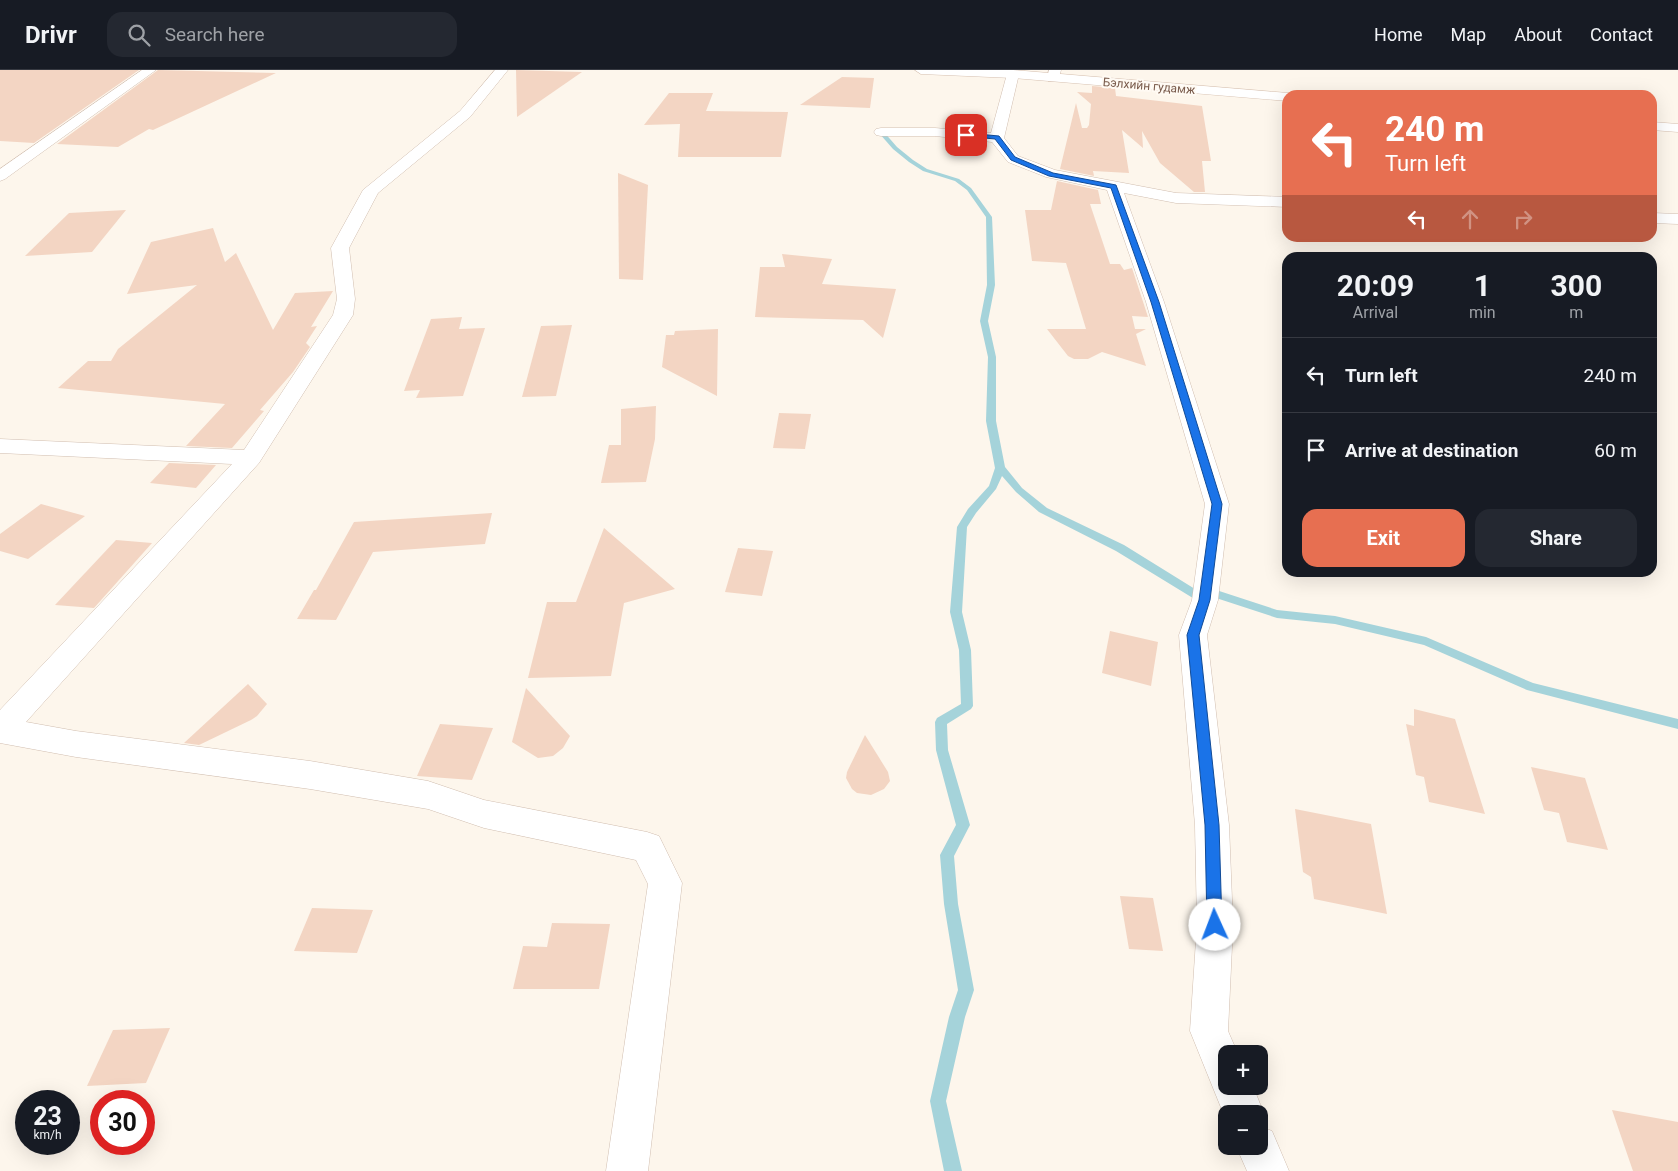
<!DOCTYPE html>
<meta charset="utf-8">
<style>
:root{--surface:#171b24;--page:#242831;--text:#f1f3f6;--muted:#9ea1a6;--line:#363941;--accent:#e76f51}
body{margin:0;font-family:Roboto,sans-serif;background:var(--page);color:var(--text);height:100vh;display:flex;flex-direction:column;font-size:19px;white-space:nowrap}
*{box-sizing:border-box;margin:0}
p{font-size:16px;color:var(--muted)}
.icon{flex:none;width:28px;height:28px;fill:none;stroke:currentColor;stroke-width:2;stroke-linecap:round;stroke-linejoin:round}
.map{position:relative;flex:1;overflow:hidden}
.sheet{position:absolute;left:1282px;top:182px;width:375px;height:325px;display:flex;flex-direction:column;background:var(--surface);border-radius:15px;box-shadow:0 5px 20px #0002}
.sheet>*{flex:none}
.hud{position:absolute;left:1282px;top:20px;width:375px;height:152px;border-radius:15px;box-shadow:0 5px 20px #0002;background:#e76f51;color:#fff;overflow:hidden}
.fabs{position:absolute;left:1218px;top:975px;display:grid;gap:10px}
.fabs a{display:grid;place-items:center;width:50px;height:50px;border-radius:10px;background:var(--surface);box-shadow:0 5px 20px #0002;font-size:25px}
.speed{position:absolute;left:15px;top:1020px;display:flex;gap:10px;font-size:25px;font-weight:700;text-align:center}
.speed>*{display:grid;place-content:center;width:65px;height:65px;border-radius:50%;background:var(--surface);box-shadow:0 5px 20px #0002;line-height:1}
.speed small{font-size:12px;font-weight:400}
.speed .limit{border:8px solid #d22;background:#fff;color:#111}
.pin{position:absolute;display:grid;place-items:center;width:42px;height:42px;color:#fff;margin:-21px;border-radius:10px;box-shadow:0 2px 8px #0006}
.me{position:absolute;width:55px;margin:-28px;rotate:358deg;stroke-linejoin:round;filter:drop-shadow(0 0 4px #0008)}
.turn{display:flex;align-items:center;gap:18px;height:105px;padding:0 20px;font-size:22px}
.turn .icon{width:65px;height:65px;stroke-width:2.5}
.turn b{display:block;font-size:35px;line-height:42px}
.lanes{display:flex;align-items:center;height:48px;padding:0 20px;background:#0003;justify-content:center;gap:25px;direction:ltr}
.lanes .off{opacity:.35}
.eta{display:flex;justify-content:space-evenly;align-items:center;height:85px;text-align:center}
.eta b{font-size:30px;font-weight:700;line-height:35px}
.primary-button{display:flex;gap:10px;margin-top:auto;padding:10px 20px}
.primary-button a{flex:1;height:58px;border-radius:15px;background:var(--accent);color:#fff;font-size:20px;font-weight:700;line-height:58px;text-align:center}
.primary-button a+a{background:var(--page);color:var(--text)}
ul{padding:0;list-style:none}
li{display:flex;align-items:center;gap:15px;height:75px;padding:0 20px;border-top:1px solid var(--line)}
li div{flex:1}
li b{display:block;font-size:19px}
li em{font-style:normal}
header{display:flex;align-items:center;gap:30px;box-sizing:border-box;height:70px;padding:0 25px;background:var(--surface);border-bottom:1px solid var(--line)}
header strong{font-size:24px}
nav{display:flex;gap:28px;margin-inline-start:auto;font-size:18px}
.search{width:350px;height:45px;background:var(--page);display:flex;align-items:center;gap:12px;box-sizing:border-box;padding:0 18px;border-radius:15px;color:var(--muted);font-size:19px}
.map>svg:first-child{display:block}
.lines{fill:none;stroke-linecap:round;stroke-linejoin:round}
.stream{fill:#a5d3da;fill-rule:evenodd}
.building{fill:#f3d5c3}
.street-casing{stroke:#d1beb0;stroke-width:1}
.secondary-casing{stroke:#d6c0b0;stroke-width:1}
.street{fill:#fff;fill-rule:evenodd}
.secondary{fill:#fff;fill-rule:evenodd}
.route{fill:#1a73e8;stroke:#114b97}
.labels{text-anchor:middle;dominant-baseline:central;stroke-width:4;stroke-linejoin:round;paint-order:stroke}
.far-street-label{font-size:12px;fill:#7a5c4d;stroke:#fffaf3}
</style>
<header>
<strong>Drivr</strong>
<div class="search"><svg class="icon" aria-label="search" viewBox="0 0 24 24"><circle cx="10" cy="10" r="6"/><path d="M15 15l6 6"/></svg>Search here</div>
<nav><a>Home</a><a>Map</a><a>About</a><a>Contact</a></nav>
</header>
<div class="map">
<svg width="1678" height="1101" viewBox="0 0 1678 1101">
<rect width="100%" height="100%" fill="#fdf6ec"/>
<g class="lines">
<polygon class="stream" points="879,61 883,61 897,77 913,90 927,99 959,109 971,118 992,147 995,215 988,251 996,287 996,351 1005,397 1022,418 1047,438 1124,475 1203,524 1206,519 1210,518 1277,540 1335,546 1426,567 1533,613 1678,649 1678,659 1527,620 1424,575 1335,554 1277,548 1213,527 1209,533 1201,533 1116,481 1039,442 1016,422 1002,406 996,419 976,443 967,457 962,542 971,580 973,636 971,639 947,654 948,680 970,755 954,786 958,834 974,920 965,947 946,1031 962,1101 944,1101 930,1031 949,947 958,920 944,834 940,785 956,755 936,680 935,652 937,648 961,634 959,580 950,542 957,457 968,439 989,416 995,398 986,351 988,287 980,251 987,215 986,147 967,120 955,111 923,101 909,92 893,79 879,63"/>
</g>
<g class="building">
<polygon points="0,0 139,0 34,73 0,71"/>
<polygon points="158,0 276,3 153,60 149,59 118,77 57,74"/>
<polygon points="516,0 582,2 517,47"/>
<polygon points="842,7 874,8 870,38 800,35"/>
<polygon points="1092,16 1115,18 1116,26 1202,36 1211,91 1202,91 1205,122 1194,122 1160,93 1142,61 1143,78 1122,60 1129,103 1093,101 1094,106 1060,99 1076,33 1082,58 1087,58 1089,55 1091,34 1077,22 1092,23"/>
<polygon points="669,23 713,23 706,41 788,42 781,87 678,87 680,54 644,55"/>
<polygon points="618,103 648,115 643,210 619,209"/>
<polygon points="1057,111 1098,120 1101,134 1090,134 1110,194 1120,194 1124,200 1132,198 1148,247 1132,246 1135,259 1146,259 1136,264 1146,296 1102,282 1088,289 1074,289 1068,286 1047,259 1086,259 1066,193 1032,191 1025,140 1051,140"/>
<polygon points="126,140 92,182 25,186 69,143"/>
<polygon points="213,158 225,192 236,183 273,260 295,223 333,221 311,257 317,256 306,273 310,277 293,302 260,340 264,341 232,378 186,376 225,334 58,318 88,291 111,291 118,279 197,215 127,224 151,172"/>
<polygon points="782,184 832,189 822,214 896,219 883,268 863,250 755,247 760,197 785,197"/>
<polygon points="462,247 459,259 485,258 463,326 416,328 420,320 404,321 431,249"/>
<polygon points="572,255 556,326 522,327 541,256"/>
<polygon points="718,259 717,326 662,297 666,265 674,265 675,261"/>
<polygon points="656,336 655,369 646,412 601,413 609,375 621,375 621,339"/>
<polygon points="779,343 811,344 805,379 773,378"/>
<polygon points="169,393 216,395 196,418 150,413"/>
<polygon points="41,434 85,446 28,489 0,481 0,464"/>
<polygon points="492,443 485,474 373,482 336,550 297,549 314,520 316,520 354,452"/>
<polygon points="604,458 675,519 624,533 611,606 528,608 547,532 576,532"/>
<polygon points="116,470 152,473 94,538 55,535"/>
<polygon points="738,478 773,481 762,526 725,522"/>
<polygon points="1110,561 1158,572 1151,616 1102,603"/>
<polygon points="248,614 267,634 257,646 251,650 199,675 184,673"/>
<polygon points="526,618 570,666 563,678 553,686 538,688 512,672"/>
<polygon points="1414,639 1455,649 1485,744 1429,732 1424,707 1416,705 1406,654 1414,656"/>
<polygon points="440,654 493,658 472,710 417,706"/>
<polygon points="865,665 888,702 890,711 884,719 871,725 857,723 852,719 846,708 847,702"/>
<polygon points="1531,697 1585,708 1608,780 1567,772 1559,743 1544,740"/>
<polygon points="1295,739 1371,754 1387,844 1314,829 1311,807 1303,802"/>
<polygon points="1120,826 1153,828 1163,881 1129,879"/>
<polygon points="312,838 373,840 357,883 294,881"/>
<polygon points="552,853 610,854 599,919 513,919 523,876 547,877"/>
<polygon points="170,958 146,1013 87,1016 113,960"/>
<polygon points="1612,1040 1678,1052 1678,1101 1633,1101"/>
</g>
<g class="lines">
<g class="street-casing">
<g id="street">
<polygon points="142,0 156,0 5,109 0,111 0,99"/>
<polygon points="495,0 508,0 470,47 378,123 349,178 355,229 353,245 259,393 26,652 76,661 310,691 428,711 484,730 647,762 659,766 682,813 648,1101 606,1101 648,814 636,790 484,758 428,739 310,719 76,687 0,673 0,640 232,394 0,383 0,369 244,380 333,245 337,229 331,178 363,120 460,41"/>
<polygon points="1013,0 1019,4 1004,68 1018,86 1055,100 1176,123 1288,127 1288,137 1176,133 1124,123 1164,232 1229,434 1218,530 1207,565 1229,755 1233,855 1228,961 1238,984 1226,984 1226,1016 1253,1016 1264,1044 1259,1056 1272,1061 1289,1101 1247,1101 1236,1076 1259,1076 1259,1044 1226,1044 1226,1050 1190,961 1197,855 1195,755 1179,565 1192,530 1205,434 1146,232 1107,120 1046,107 1008,92 992,72 935,66 881,66 876,65 874,62 876,59 881,58 935,58 991,63 1007,4"/>
<polygon points="1049,0 1061,0 1058,11 1048,11 1047,8"/>
<polygon points="1652,143 1678,144 1678,154 1652,153"/>
</g>
</g>
<g class="secondary-casing">
<g id="secondary">
<polygon points="915,0 1013,0 1288,23 1293,25 1288,25 1288,31 1013,8 921,4"/>
<polygon points="1652,52 1678,54 1678,62 1652,60"/>
</g>
</g>
<use href="#street" class="street"/>
<use href="#secondary" class="secondary"/>
</g>
<polygon class="route" points="966,63 999,66 1015,87 1053,103 1116,115 1159,232 1222,434 1210,530 1199,565 1219,755 1222,855 1220,860 1215,862 1210,860 1207,855 1205,755 1187,565 1199,530 1212,434 1151,232 1111,118 1049,106 1011,90 995,69 964,66"/>
<g class="labels">
<g class="far-street-label">
<text transform="translate(1149 16) rotate(5)">Бэлхийн гудамж</text>
</g>
</g>
</svg>
<div class="fabs">
<a>+</a>
<a>−</a>
</div>
<div class="speed"><div>23<small>km/h</small></div><div class="limit">30</div></div>
<div class="pin" style="left:966px;top:65px;background:#d93025"><svg class="icon" aria-label="arrive" viewBox="0 0 24 24"><path d="M6 21V4h12l-3 4 3 4H6"/></svg></div>
<svg class="me" style="left:1215px;top:855px" viewBox="-20 -20 40 40"><circle r="19" fill="#fff"/><path d="M0-13L10 11 0 6-10 11z" fill="#1a73e8"/></svg>
<div class="hud">
<div class="turn"><svg class="icon" aria-label="left" viewBox="0 0 24 24"><path d="M17 20v-9H6M10 6l-5 5 5 5"/></svg><div><b>240 m</b>Turn left</div></div>
<div class="lanes"><svg class="icon" aria-label="left" viewBox="0 0 24 24"><path d="M17 20v-9H6M10 6l-5 5 5 5"/></svg><svg class="icon off" aria-label="ahead" viewBox="0 0 24 24"><path d="M12 20V5M6 11l6-6 6 6"/></svg><svg class="icon off" aria-label="right" viewBox="0 0 24 24"><path d="M7 20v-9h11M14 6l5 5-5 5"/></svg></div>
</div>
<section class="sheet">
<div class="eta">
<div><b>20:09</b><p>Arrival</p></div>
<div><b>1</b><p>min</p></div>
<div><b>300</b><p>m</p></div>
</div>
<ul>
<li><svg class="icon" aria-label="left" viewBox="0 0 24 24"><path d="M17 20v-9H6M10 6l-5 5 5 5"/></svg><div><b>Turn left</b></div><em>240 m</em></li>
<li><svg class="icon" aria-label="arrive" viewBox="0 0 24 24"><path d="M6 21V4h12l-3 4 3 4H6"/></svg><div><b>Arrive at destination</b></div><em>60 m</em></li>
</ul>
<div class="primary-button"><a>Exit</a><a>Share</a></div>
</section>
</div>
